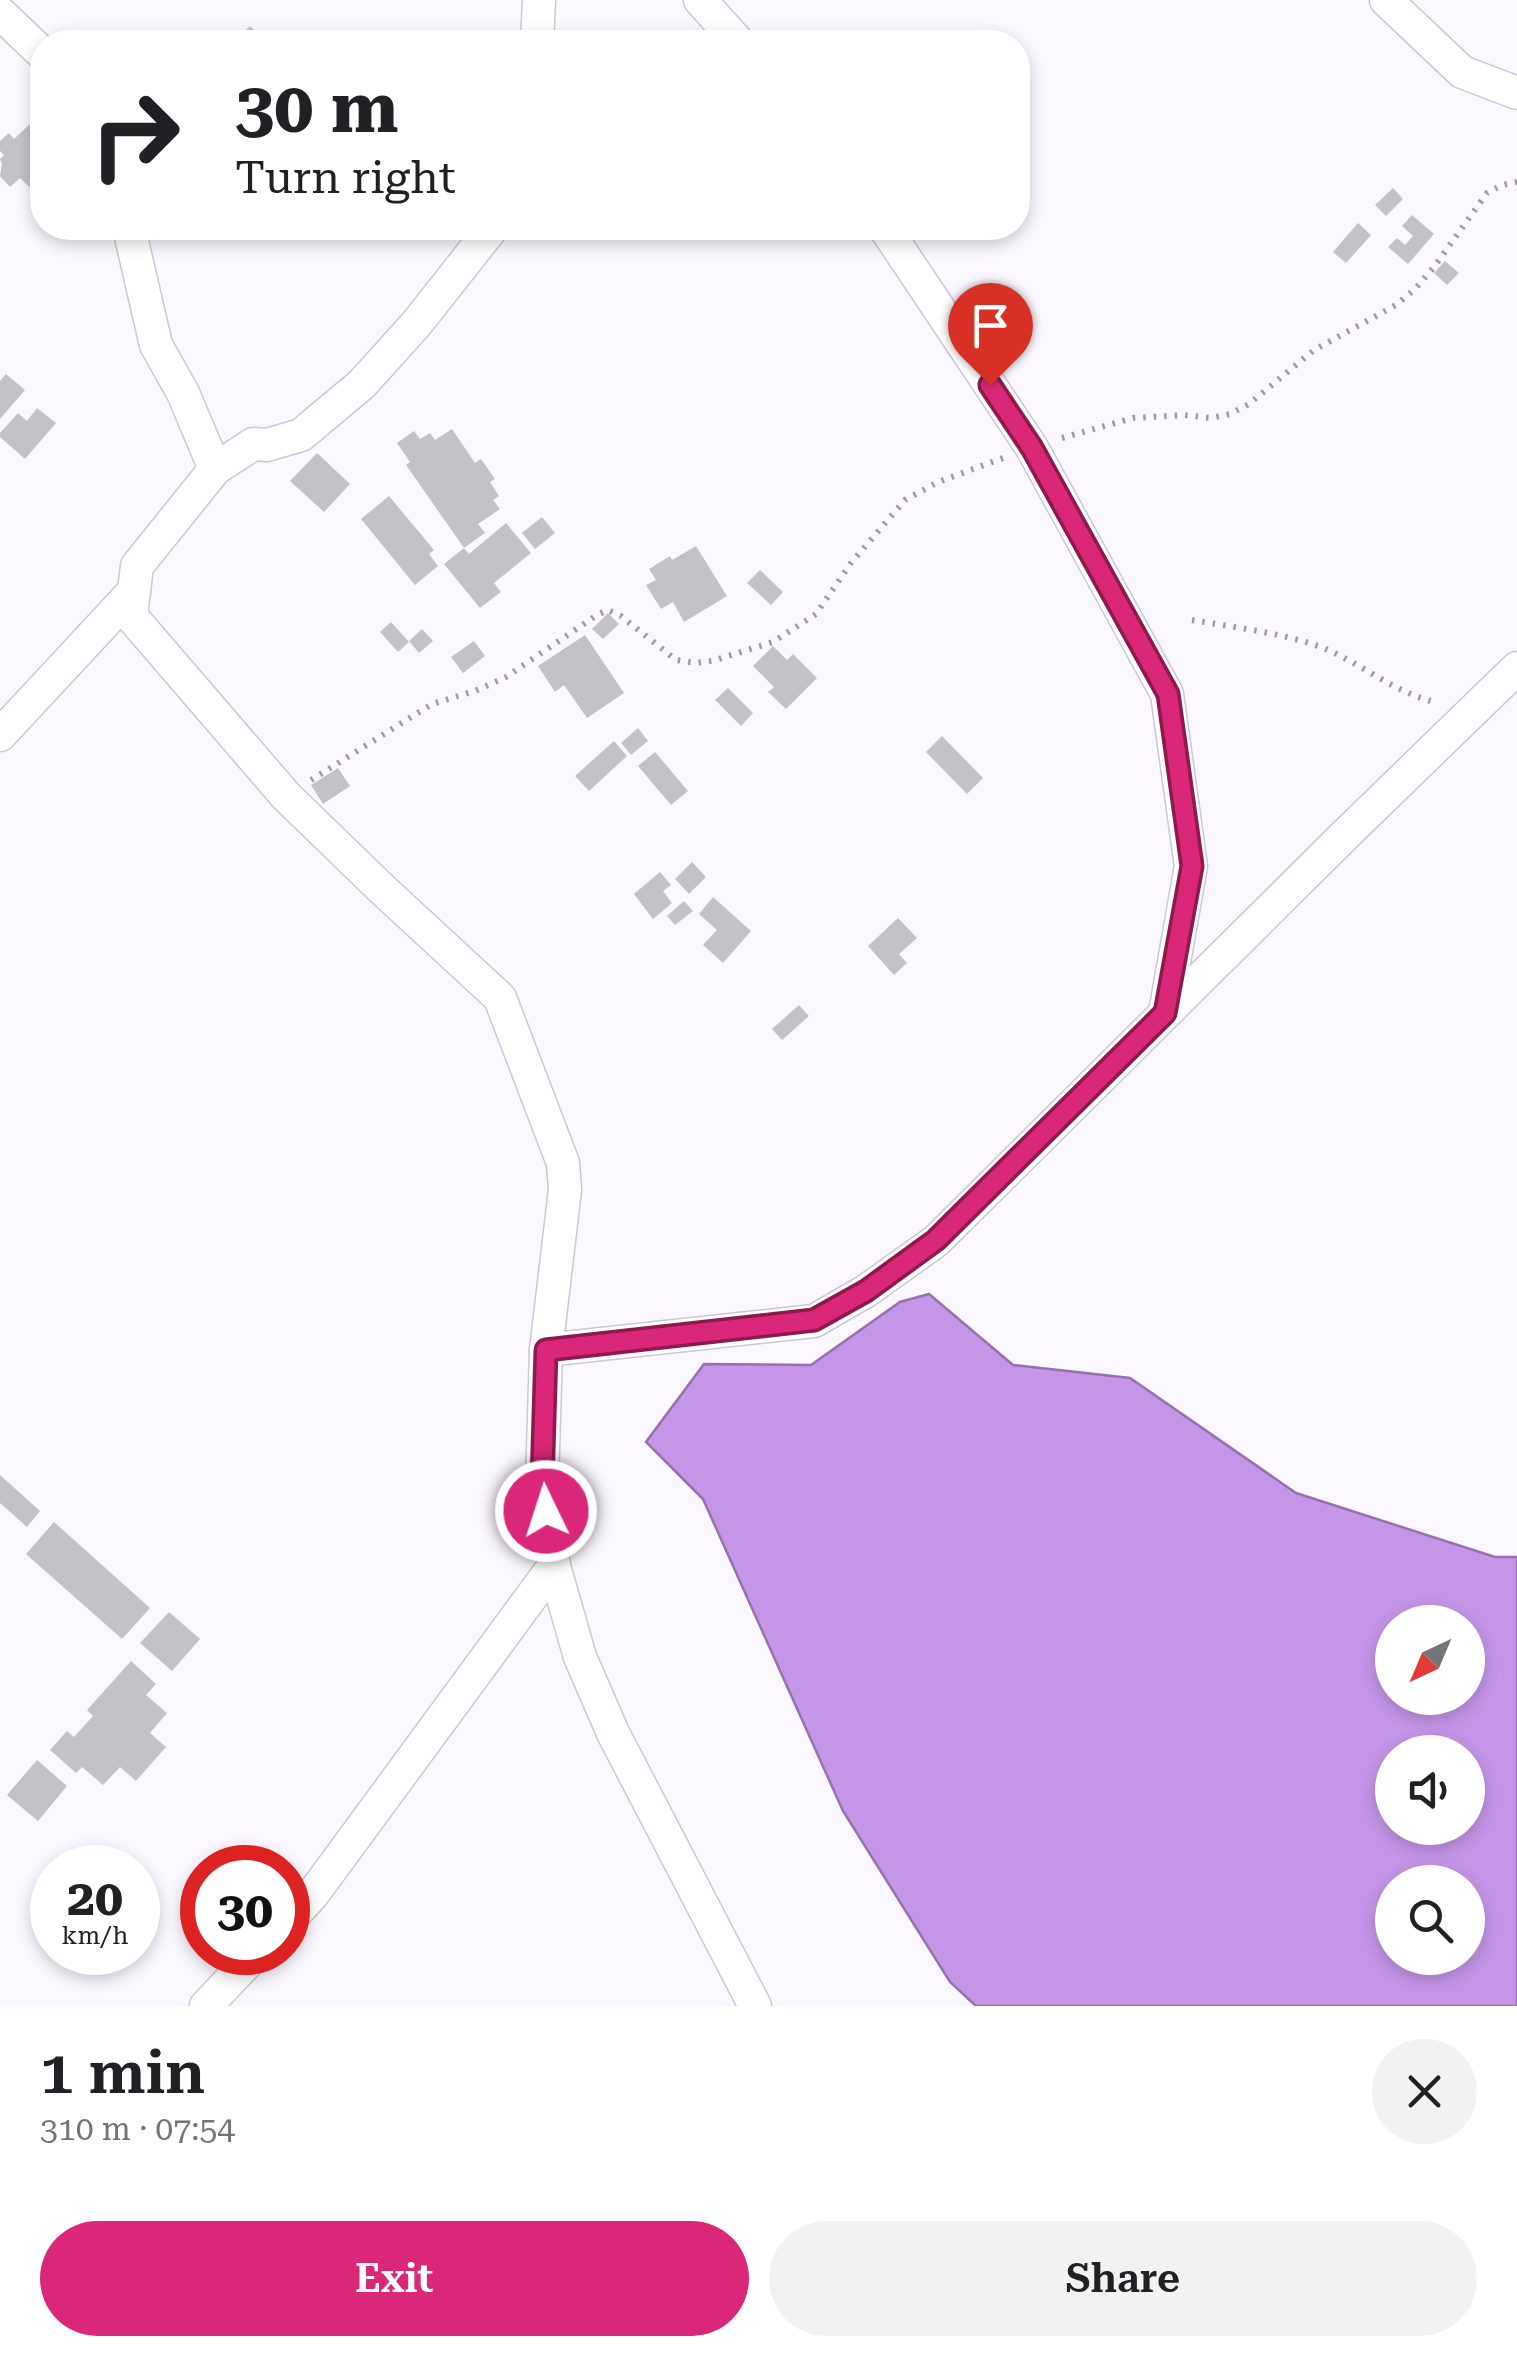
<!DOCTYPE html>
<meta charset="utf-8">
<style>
:root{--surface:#fff;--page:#f2f2f2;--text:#202124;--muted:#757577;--accent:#db2777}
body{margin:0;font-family:"Roboto Serif",serif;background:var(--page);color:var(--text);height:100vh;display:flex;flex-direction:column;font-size:38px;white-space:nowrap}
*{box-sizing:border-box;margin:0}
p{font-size:32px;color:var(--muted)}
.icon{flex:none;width:55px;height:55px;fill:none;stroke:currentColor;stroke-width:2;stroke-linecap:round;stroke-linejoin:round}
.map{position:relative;height:2006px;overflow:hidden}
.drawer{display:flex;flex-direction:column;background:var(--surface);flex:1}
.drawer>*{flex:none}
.hud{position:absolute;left:30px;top:30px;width:1000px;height:210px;border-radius:40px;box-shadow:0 5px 15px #0003;background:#fff;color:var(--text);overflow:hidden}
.needle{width:65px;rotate:224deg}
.controls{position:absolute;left:1375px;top:1605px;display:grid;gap:20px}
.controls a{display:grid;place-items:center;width:110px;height:110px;border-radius:50%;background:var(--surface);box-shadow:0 5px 15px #0003;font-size:50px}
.speed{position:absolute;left:30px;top:1845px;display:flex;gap:20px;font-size:50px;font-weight:700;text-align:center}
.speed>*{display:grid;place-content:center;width:130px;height:130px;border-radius:50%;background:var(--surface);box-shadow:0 5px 15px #0003;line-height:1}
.speed small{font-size:25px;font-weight:400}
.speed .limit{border:15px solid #d22;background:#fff;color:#111}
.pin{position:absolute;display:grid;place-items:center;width:85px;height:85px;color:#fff;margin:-102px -42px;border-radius:50% 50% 50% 0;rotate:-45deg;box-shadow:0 0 10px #0007}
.pin .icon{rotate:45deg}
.me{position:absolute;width:110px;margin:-55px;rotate:356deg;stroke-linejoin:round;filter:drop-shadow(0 0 8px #0008)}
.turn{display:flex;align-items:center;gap:35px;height:210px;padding:0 40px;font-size:45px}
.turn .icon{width:130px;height:130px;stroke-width:2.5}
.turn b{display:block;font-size:70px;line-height:85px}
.round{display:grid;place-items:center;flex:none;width:105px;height:105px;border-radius:52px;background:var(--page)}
.head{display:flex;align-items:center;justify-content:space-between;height:170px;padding:0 40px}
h1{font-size:60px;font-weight:600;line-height:75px}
.cta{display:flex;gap:20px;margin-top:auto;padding:20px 40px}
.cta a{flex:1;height:115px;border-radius:60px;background:var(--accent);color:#fff;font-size:40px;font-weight:600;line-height:115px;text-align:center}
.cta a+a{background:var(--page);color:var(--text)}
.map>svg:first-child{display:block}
.water{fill:#c595e8;stroke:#9472ad;stroke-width:2.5;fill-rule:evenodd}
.building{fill:#c4c1c7}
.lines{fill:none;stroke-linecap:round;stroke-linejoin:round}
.minor-casing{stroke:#cbc8ce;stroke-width:35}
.path{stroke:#9f9ba1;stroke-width:6;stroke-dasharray:2.5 8;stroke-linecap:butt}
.minor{stroke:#fff;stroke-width:32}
.route-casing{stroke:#8e194d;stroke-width:25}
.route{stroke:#db2777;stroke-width:18}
</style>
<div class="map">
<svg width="1517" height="2006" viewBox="0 0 1517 2006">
<rect width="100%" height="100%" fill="#fbf7fe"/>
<path class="water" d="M929 1294 1013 1365 1130 1378 1296 1493 1495 1557H1517V2006H976L950 1982 843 1811 703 1499 646 1442 704 1364 811 1365 900 1302ZM1392 1622H1468V1698H1392ZM1392 1752H1468V1828H1392ZM1392 1882H1468V1958H1392Z"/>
<g class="building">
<polygon points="250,26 264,40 261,42 234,42"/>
<polygon points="42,113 42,199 20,178 10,187 0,176 2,164 0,159 4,155 0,151 0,141 9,133 14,139"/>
<polygon points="1393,188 1403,199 1386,216 1375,205"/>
<polygon points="1412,215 1434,234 1408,264 1388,247 1397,238 1405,245 1413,236 1402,226"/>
<polygon points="1358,223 1371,235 1346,263 1333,252"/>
<polygon points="1445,261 1459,273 1447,285 1434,273"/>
<polygon points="6,374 25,390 0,419 0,381"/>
<polygon points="37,408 56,423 25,459 0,437 0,433 18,413 27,421"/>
<polygon points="452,429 475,463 481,459 495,479 490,482 499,496 493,500 500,509 478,524 485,533 464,548 406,465 410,462 397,443 414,431 420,439 430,433 435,440"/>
<polygon points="317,453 350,484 324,512 290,481"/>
<polygon points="389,496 434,550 429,554 438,566 415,585 361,519"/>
<polygon points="542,517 555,533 535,549 522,533"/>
<polygon points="506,523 531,553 494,583 501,592 480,608 444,564 464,548 469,554"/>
<polygon points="696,546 727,596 684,622 673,602 661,609 646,585 656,580 649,569 670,556 672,560"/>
<polygon points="760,570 783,592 771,605 747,583"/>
<polygon points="608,613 619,624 603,639 592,629"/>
<polygon points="391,622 409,642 398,652 380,632"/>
<polygon points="422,629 433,641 419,653 409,641"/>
<polygon points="585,635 624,693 587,718 564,685 555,692 538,666"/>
<polygon points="474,641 485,656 463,673 451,657"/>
<polygon points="773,646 787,660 793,654 817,678 786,709 768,692 774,687 753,666"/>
<polygon points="728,688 753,713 741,726 715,700"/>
<polygon points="638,728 648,741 631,755 621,743"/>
<polygon points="942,736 983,778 967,794 926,752"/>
<polygon points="614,741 627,756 589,791 575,776"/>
<polygon points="655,752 688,791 671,805 638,766"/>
<polygon points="338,768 350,786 323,804 311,785"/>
<polygon points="692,862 706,877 689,894 675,879"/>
<polygon points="660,872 671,885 663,891 672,903 653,919 634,894"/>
<polygon points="713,897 751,931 723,963 703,945 717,930 699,914"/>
<polygon points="684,901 693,911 675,925 667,916"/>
<polygon points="898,918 917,938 899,954 907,963 894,975 868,946"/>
<polygon points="799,1005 809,1016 782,1040 772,1029"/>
<polygon points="0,1475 40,1511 27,1527 0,1503"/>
<polygon points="54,1522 150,1608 122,1639 26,1554"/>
<polygon points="169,1612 200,1639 172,1671 140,1643"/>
<polygon points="131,1661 156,1684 146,1695 167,1713 150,1733 166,1747 136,1781 120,1767 103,1785 82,1767 76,1773 50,1750 67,1731 74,1737 93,1716 87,1710"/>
<polygon points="37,1760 67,1786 38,1821 7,1795"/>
</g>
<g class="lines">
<g class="minor-casing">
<g id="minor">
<polyline points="700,0 738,42"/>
<polyline points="1386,0 1462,72 1517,93"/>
<polyline points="0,13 42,53"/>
<polyline points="537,42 539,0"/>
<polyline points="129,228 156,345 183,393 215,469 137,566 131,616 286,796 382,889 500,998 563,1163 565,1190 546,1350 542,1484 554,1566 580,1657 613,1733 755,2006"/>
<polyline points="885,228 1032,448 1167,694 1191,866 1165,1013"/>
<polyline points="215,469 253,444 267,445 301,435 362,384 417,323 492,228"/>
<polyline points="0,735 134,591"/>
<polyline points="546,1350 814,1321 866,1291 936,1241 1344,836 1517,668"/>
<polyline points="288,1921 313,1894 554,1566"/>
<polyline points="206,2006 257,1952"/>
</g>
</g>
<g class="path">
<polyline points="1062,438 1133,418 1184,415 1211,418 1230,414 1249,404 1314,350 1396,305 1416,288 1434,267 1487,193 1502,185 1517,182"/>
<path d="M1192 620C1232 627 1276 632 1315 645 1357 659 1391 692 1435 702"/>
<polyline points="311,780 432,704 475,691 506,677 597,615 608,610 621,616 676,660 695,663 712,661 773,642 816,614 851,563 905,500 938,482 1003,458"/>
</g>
<use href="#minor" class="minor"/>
</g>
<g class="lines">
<g class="route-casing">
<polyline id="route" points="546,1511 542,1484 546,1350 814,1320 866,1291 936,1240 1165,1013 1192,866 1168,694 1032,448 990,385"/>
</g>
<use href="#route" class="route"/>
</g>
</svg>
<div class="controls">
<a><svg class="needle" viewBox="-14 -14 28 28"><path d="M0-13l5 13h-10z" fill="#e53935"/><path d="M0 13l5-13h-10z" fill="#757577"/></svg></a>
<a><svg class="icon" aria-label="sound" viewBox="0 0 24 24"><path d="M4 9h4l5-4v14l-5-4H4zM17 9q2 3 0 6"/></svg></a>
<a><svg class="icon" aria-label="search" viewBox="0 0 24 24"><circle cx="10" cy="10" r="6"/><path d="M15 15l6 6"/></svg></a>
</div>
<div class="speed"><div>20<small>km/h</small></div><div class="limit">30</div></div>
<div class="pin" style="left:990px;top:385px;background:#d93025"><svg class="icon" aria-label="arrive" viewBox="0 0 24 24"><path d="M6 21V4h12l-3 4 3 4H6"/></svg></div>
<svg class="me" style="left:546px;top:1511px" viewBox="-20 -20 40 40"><circle r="17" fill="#db2777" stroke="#fff" stroke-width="3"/><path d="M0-11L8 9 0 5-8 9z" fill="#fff"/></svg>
<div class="hud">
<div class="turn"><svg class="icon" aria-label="right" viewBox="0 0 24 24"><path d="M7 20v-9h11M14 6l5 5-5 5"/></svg><div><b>30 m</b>Turn right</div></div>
</div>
</div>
<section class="drawer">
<div class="head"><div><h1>1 min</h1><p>310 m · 07:54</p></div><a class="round"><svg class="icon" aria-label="close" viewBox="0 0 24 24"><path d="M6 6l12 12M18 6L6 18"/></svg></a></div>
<div class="cta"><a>Exit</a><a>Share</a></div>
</section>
